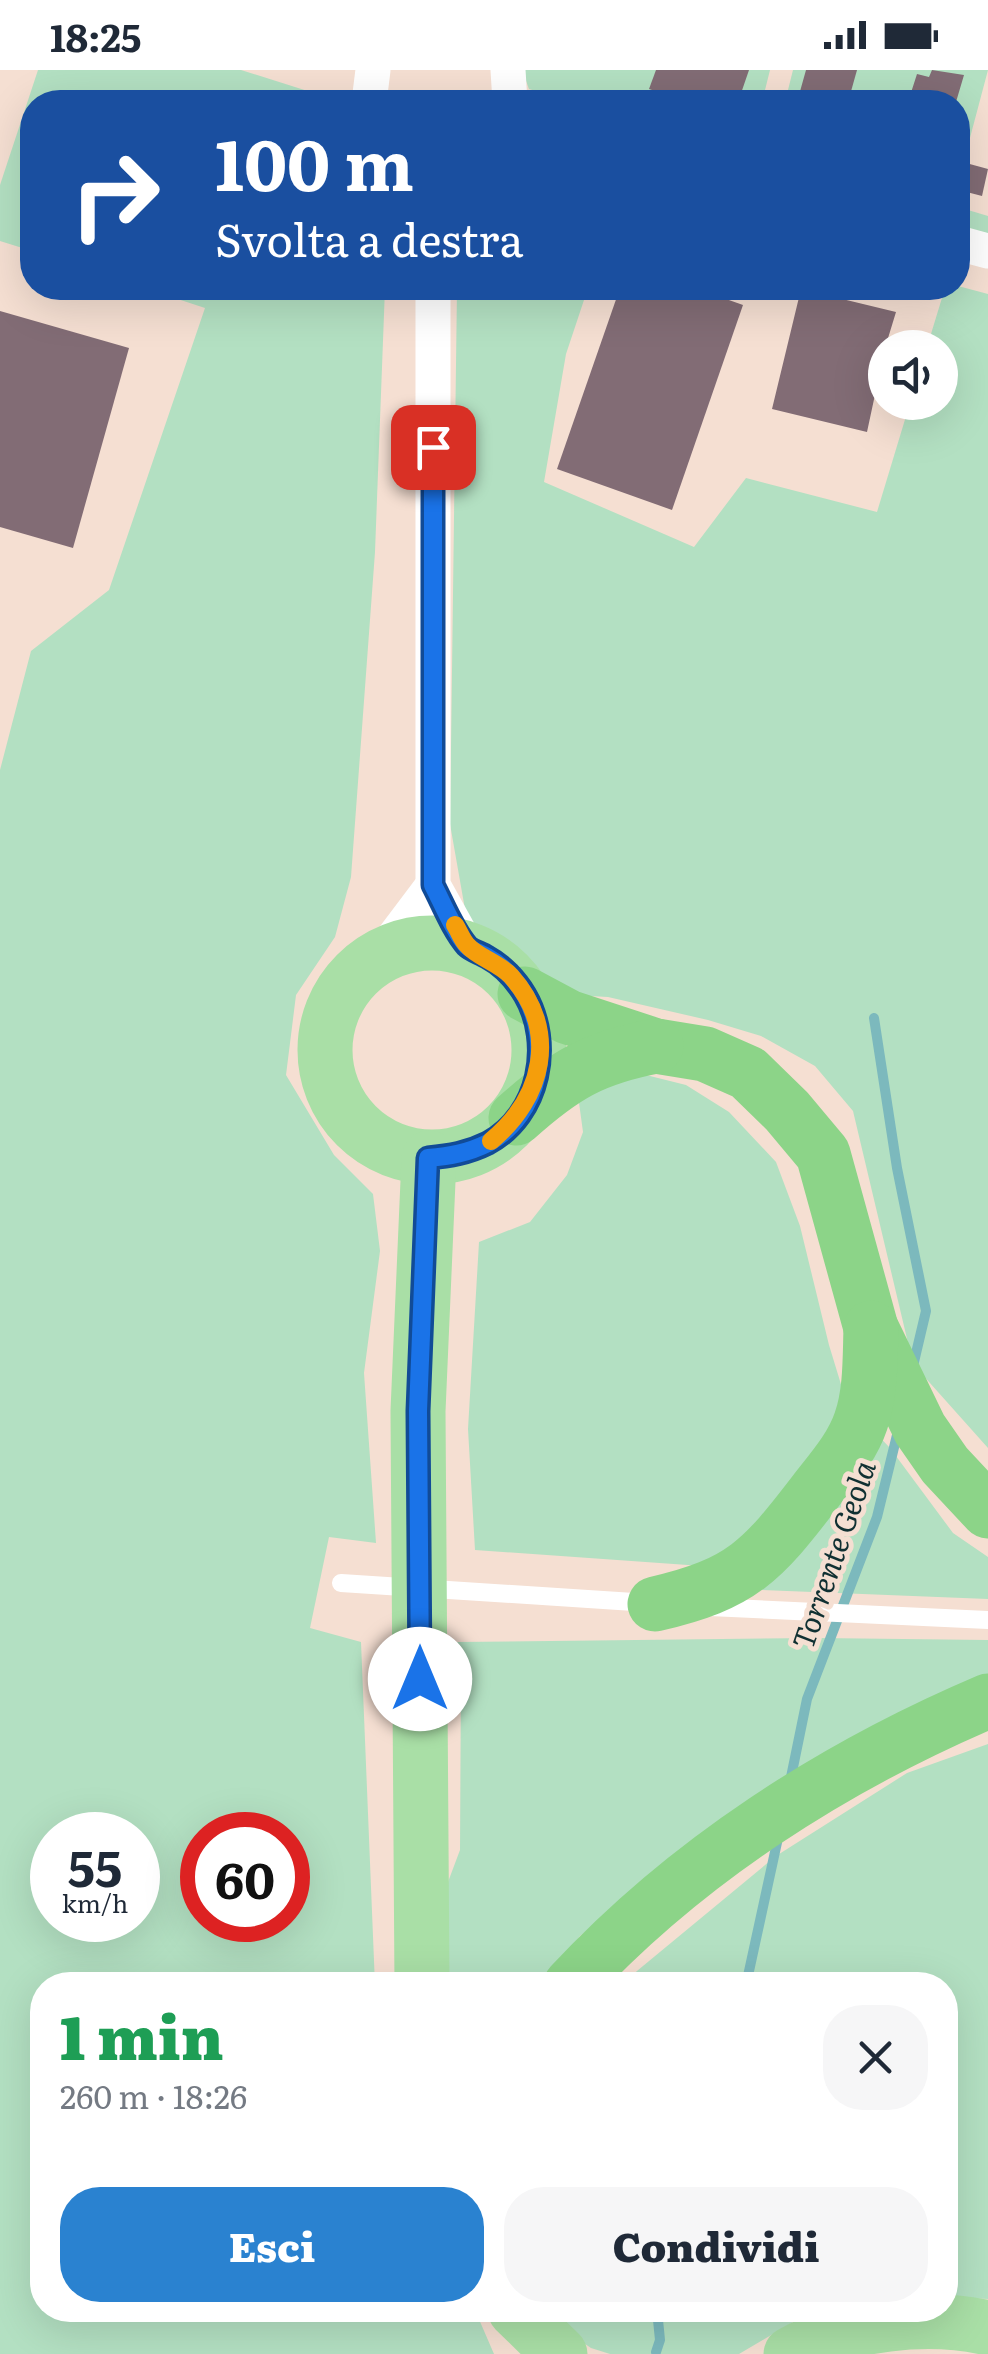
<!DOCTYPE html>
<html lang="it">
<meta charset="utf-8">
<style>
:root{--surface:#fff;--page:#f6f6f7;--text:#1f2937;--muted:#747a83;--accent:#2a82d0}
body{margin:0;font-family:Literata,serif;background:var(--page);color:var(--text);height:100vh;display:flex;flex-direction:column;font-size:38px;white-space:nowrap}
*{box-sizing:border-box;margin:0}
p{font-size:32px;color:var(--muted)}
.icon{flex:none;width:55px;height:55px;fill:none;stroke:currentColor;stroke-width:2;stroke-linecap:round;stroke-linejoin:round}
.map{position:relative;flex:1;overflow:hidden}
.side{position:absolute;left:30px;top:1902px;width:928px;height:350px;display:flex;flex-direction:column;background:var(--surface);border-radius:40px;box-shadow:0 10px 40px #0002}
.side>*{flex:none}
.hud{position:absolute;left:20px;top:20px;width:950px;height:210px;border-radius:40px;box-shadow:0 10px 40px #0002;background:#1a4fa0;color:#fff;overflow:hidden}
.tools{position:absolute;left:868px;top:260px;display:grid;gap:20px}
.tools a{display:grid;place-items:center;width:90px;height:90px;border-radius:50%;background:var(--surface);box-shadow:0 10px 40px #0002;font-size:50px}
.speed{position:absolute;left:30px;top:1742px;display:flex;gap:20px;font-size:50px;font-weight:700;text-align:center}
.speed>*{display:grid;place-content:center;width:130px;height:130px;border-radius:50%;background:var(--surface);box-shadow:0 10px 40px #0002;line-height:1}
.speed small{font-size:25px;font-weight:400}
.speed .limit{border:15px solid #d22;background:#fff;color:#111}
.pin{position:absolute;display:grid;place-items:center;width:85px;height:85px;color:#fff;margin:-42px;border-radius:20px;box-shadow:0 5px 15px #0006}
.me{position:absolute;width:110px;margin:-55px;rotate:0deg;stroke-linejoin:round;filter:drop-shadow(0 0 8px #0008)}
.turn{display:flex;align-items:center;gap:35px;height:210px;padding:0 30px;font-size:45px}
.turn .icon{width:130px;height:130px;stroke-width:2.5}
.turn b{display:block;font-size:70px;line-height:85px}
.round{display:grid;place-items:center;flex:none;width:105px;height:105px;border-radius:40px;background:var(--page)}
.head{display:flex;align-items:center;justify-content:space-between;height:170px;padding:0 30px}
h1{font-size:60px;font-weight:800;line-height:75px;color:#1e9e55}
.primary-button{display:flex;gap:20px;margin-top:auto;padding:20px 30px}
.primary-button a{flex:1;height:115px;border-radius:40px;background:var(--accent);color:#fff;font-size:40px;font-weight:800;line-height:115px;text-align:center}
.primary-button a+a{background:var(--page);color:var(--text)}
.status{display:flex;justify-content:space-between;align-items:center;height:70px;padding:0 50px;background:var(--surface);direction:ltr}
.status svg{height:28px;fill:currentColor}
.map>svg:first-child{display:block}
.green{fill:#b3e0c2;fill-rule:evenodd}
.lines{fill:none;stroke-linecap:round;stroke-linejoin:round}
.stream{stroke:#7cb9bd;stroke-width:10}
.building{fill:#826c75}
.service{stroke:#fff;stroke-width:18}
.minor{stroke:#fff;stroke-width:35}
.primary{stroke:#a9dfa6;stroke-width:55}
.trunk{stroke:#8cd488;stroke-width:55}
.route-casing{stroke:#114b97;stroke-width:25}
.route{stroke:#1a73e8;stroke-width:18}
.slow{stroke:#f59e0b;stroke-width:18}
.labels{text-anchor:middle;dominant-baseline:central;stroke-width:10;stroke-linejoin:round;paint-order:stroke}
.water-label{font-size:30px;font-style:italic;fill:#103032;stroke:#f5dfd2}
</style>
<div class="status"><b>18:25</b><svg viewBox="0 0 49 12"><path d="M0 12V9h3v3zM5 12V6h3v6zM10 12V3h3v9zM15 12V0h3v12zM26 1h20v11H26zM47 4h2v5h-2z"/></svg></div>
<div class="map">
<svg width="988" height="2284" viewBox="0 0 988 2284">
<rect width="100%" height="100%" fill="#f5dfd2"/>
<g class="green">
<polygon points="38,0 241,0 317,24 318,32 32,32 32,181 0,171 0,115"/>
<polygon points="522,0 770,0 762,32 574,32 529,19"/>
<polygon points="793,0 988,0 958,113 958,32 785,32"/>
<polygon points="958,137 988,146 988,169 958,161"/>
<polygon points="958,216 988,224 988,1378 913,1294 853,1041 815,996 761,966 708,950 608,927 553,924 508,890 466,845 450,754 457,218 588,218 566,284 544,412 694,477 746,408 877,442 910,333 940,332 940,278 927,277 945,218"/>
<path d="M144 218H385L375 482 351 807 335 867 296 925 286 1005 334 1085 373 1124 380 1181 364 1303 376 1473 329 1467 310 1558 361 1572 375 1915H42V2240H475L494 2284H0V700L31 581 109 520 205 238ZM52 1765H138V1850H52ZM202 1765H288V1850H202Z"/>
<polygon points="634,1002 686,1015 729,1042 776,1092 800,1156 829,1275 854,1357 730,1498 475,1480 468,1359 479,1172 530,1152 567,1105 583,1062 577,1018"/>
<polygon points="871,1358 890,1378 953,1463 988,1487 988,1529 739,1519"/>
<polygon points="818,1568 988,1570 988,1604 723,1752 580,1866 543,1915 445,1915 442,1828 460,1780 461,1597 457,1572"/>
<polygon points="988,1674 988,2229 945,2227 945,1915 620,1915 776,1786 907,1703"/>
<polygon points="535,2240 823,2240 805,2245 739,2284 610,2284 591,2278"/>
</g>
<g class="lines">
<g class="stream">
<polyline points="874,948 897,1098 926,1241 913,1296"/>
<polyline points="790,1712 807,1629 877,1447 898,1361"/>
<polyline points="746,1915 778,1768"/>
<polyline points="656,2282 660,2270 657,2240"/>
</g>
</g>
<g class="building">
<polygon points="656,0 749,0 738,32 689,32 649,19"/>
<polygon points="806,0 857,0 848,32 797,32"/>
<polygon points="932,0 964,5 956,32 908,32 917,4 929,7"/>
<polygon points="966,93 988,99 982,126 959,120"/>
<polygon points="620,218 695,218 743,235 672,440 557,399"/>
<polygon points="801,219 896,242 885,278 867,362 772,339"/>
<polygon points="0,241 129,278 73,478 0,457"/>
</g>
<g class="lines">
<g class="service">
<polyline points="341,1513 649,1533"/>
<polyline points="710,1537 988,1550"/>
</g>
<g class="minor">
<polyline points="508,0 510,32"/>
<polyline points="369,32 373,0"/>
<polyline points="958,173 988,181"/>
<polyline points="433,218 433,815 468,878"/>
<polyline points="381,884 433,815"/>
</g>
<g class="primary">
<circle cx="432" cy="980" r="107"/>
<polyline points="422,1915 418,1341 429,1088"/>
<polyline points="515,2240 560,2284"/>
<path d="M791 2284C847 2253 927 2244 988 2258"/>
</g>
<g class="trunk">
<polyline points="525,924 568,947 656,976 705,984 748,1003 787,1041 823,1084 871,1258 920,1359 945,1395 988,1441"/>
<path d="M516 1048C564 1005 593 988 656 976"/>
<path d="M655 1534C742 1514 762 1491 815 1422 832 1400 852 1378 861 1351 871 1322 870 1289 871 1258"/>
<path d="M571 1915C686 1791 833 1697 988 1631"/>
</g>
</g>
<g class="lines">
<g class="route-casing">
<path id="route" d="M420 1609 418 1341 428 1088C450 1086 468 1083 488 1073 540 1045 553 973 525 925 516 910 502 895 487 887 481 883 472 881 467 876 453 860 443 834 433 815V377"/>
</g>
<use href="#route" class="route"/>
<path class="slow" d="M455 855C459 861 462 870 467 875 477 887 499 893 511 906 560 961 543 1028 491 1071"/>
</g>
<g class="labels">
<g class="water-label">
<text transform="translate(832 1484) rotate(-71)">Torrente Geola</text>
</g>
</g>
</svg>
<div class="tools">
<a><svg class="icon" aria-label="sound" viewBox="0 0 24 24"><path d="M4 9h4l5-4v14l-5-4H4zM17 9q2 3 0 6"/></svg></a>
</div>
<div class="speed"><div>55<small>km/h</small></div><div class="limit">60</div></div>
<div class="pin" style="left:433px;top:377px;background:#d93025"><svg class="icon" aria-label="arrive" viewBox="0 0 24 24"><path d="M6 21V4h12l-3 4 3 4H6"/></svg></div>
<svg class="me" style="left:420px;top:1609px" viewBox="-20 -20 40 40"><circle r="19" fill="#fff"/><path d="M0-13L10 11 0 6-10 11z" fill="#1a73e8"/></svg>
<div class="hud">
<div class="turn"><svg class="icon" aria-label="right" viewBox="0 0 24 24"><path d="M7 20v-9h11M14 6l5 5-5 5"/></svg><div><b>100 m</b>Svolta a destra</div></div>
</div>
<section class="side">
<div class="head"><div><h1>1 min</h1><p>260 m · 18:26</p></div><a class="round"><svg class="icon" aria-label="close" viewBox="0 0 24 24"><path d="M6 6l12 12M18 6L6 18"/></svg></a></div>
<div class="primary-button"><a>Esci</a><a>Condividi</a></div>
</section>
</div>
